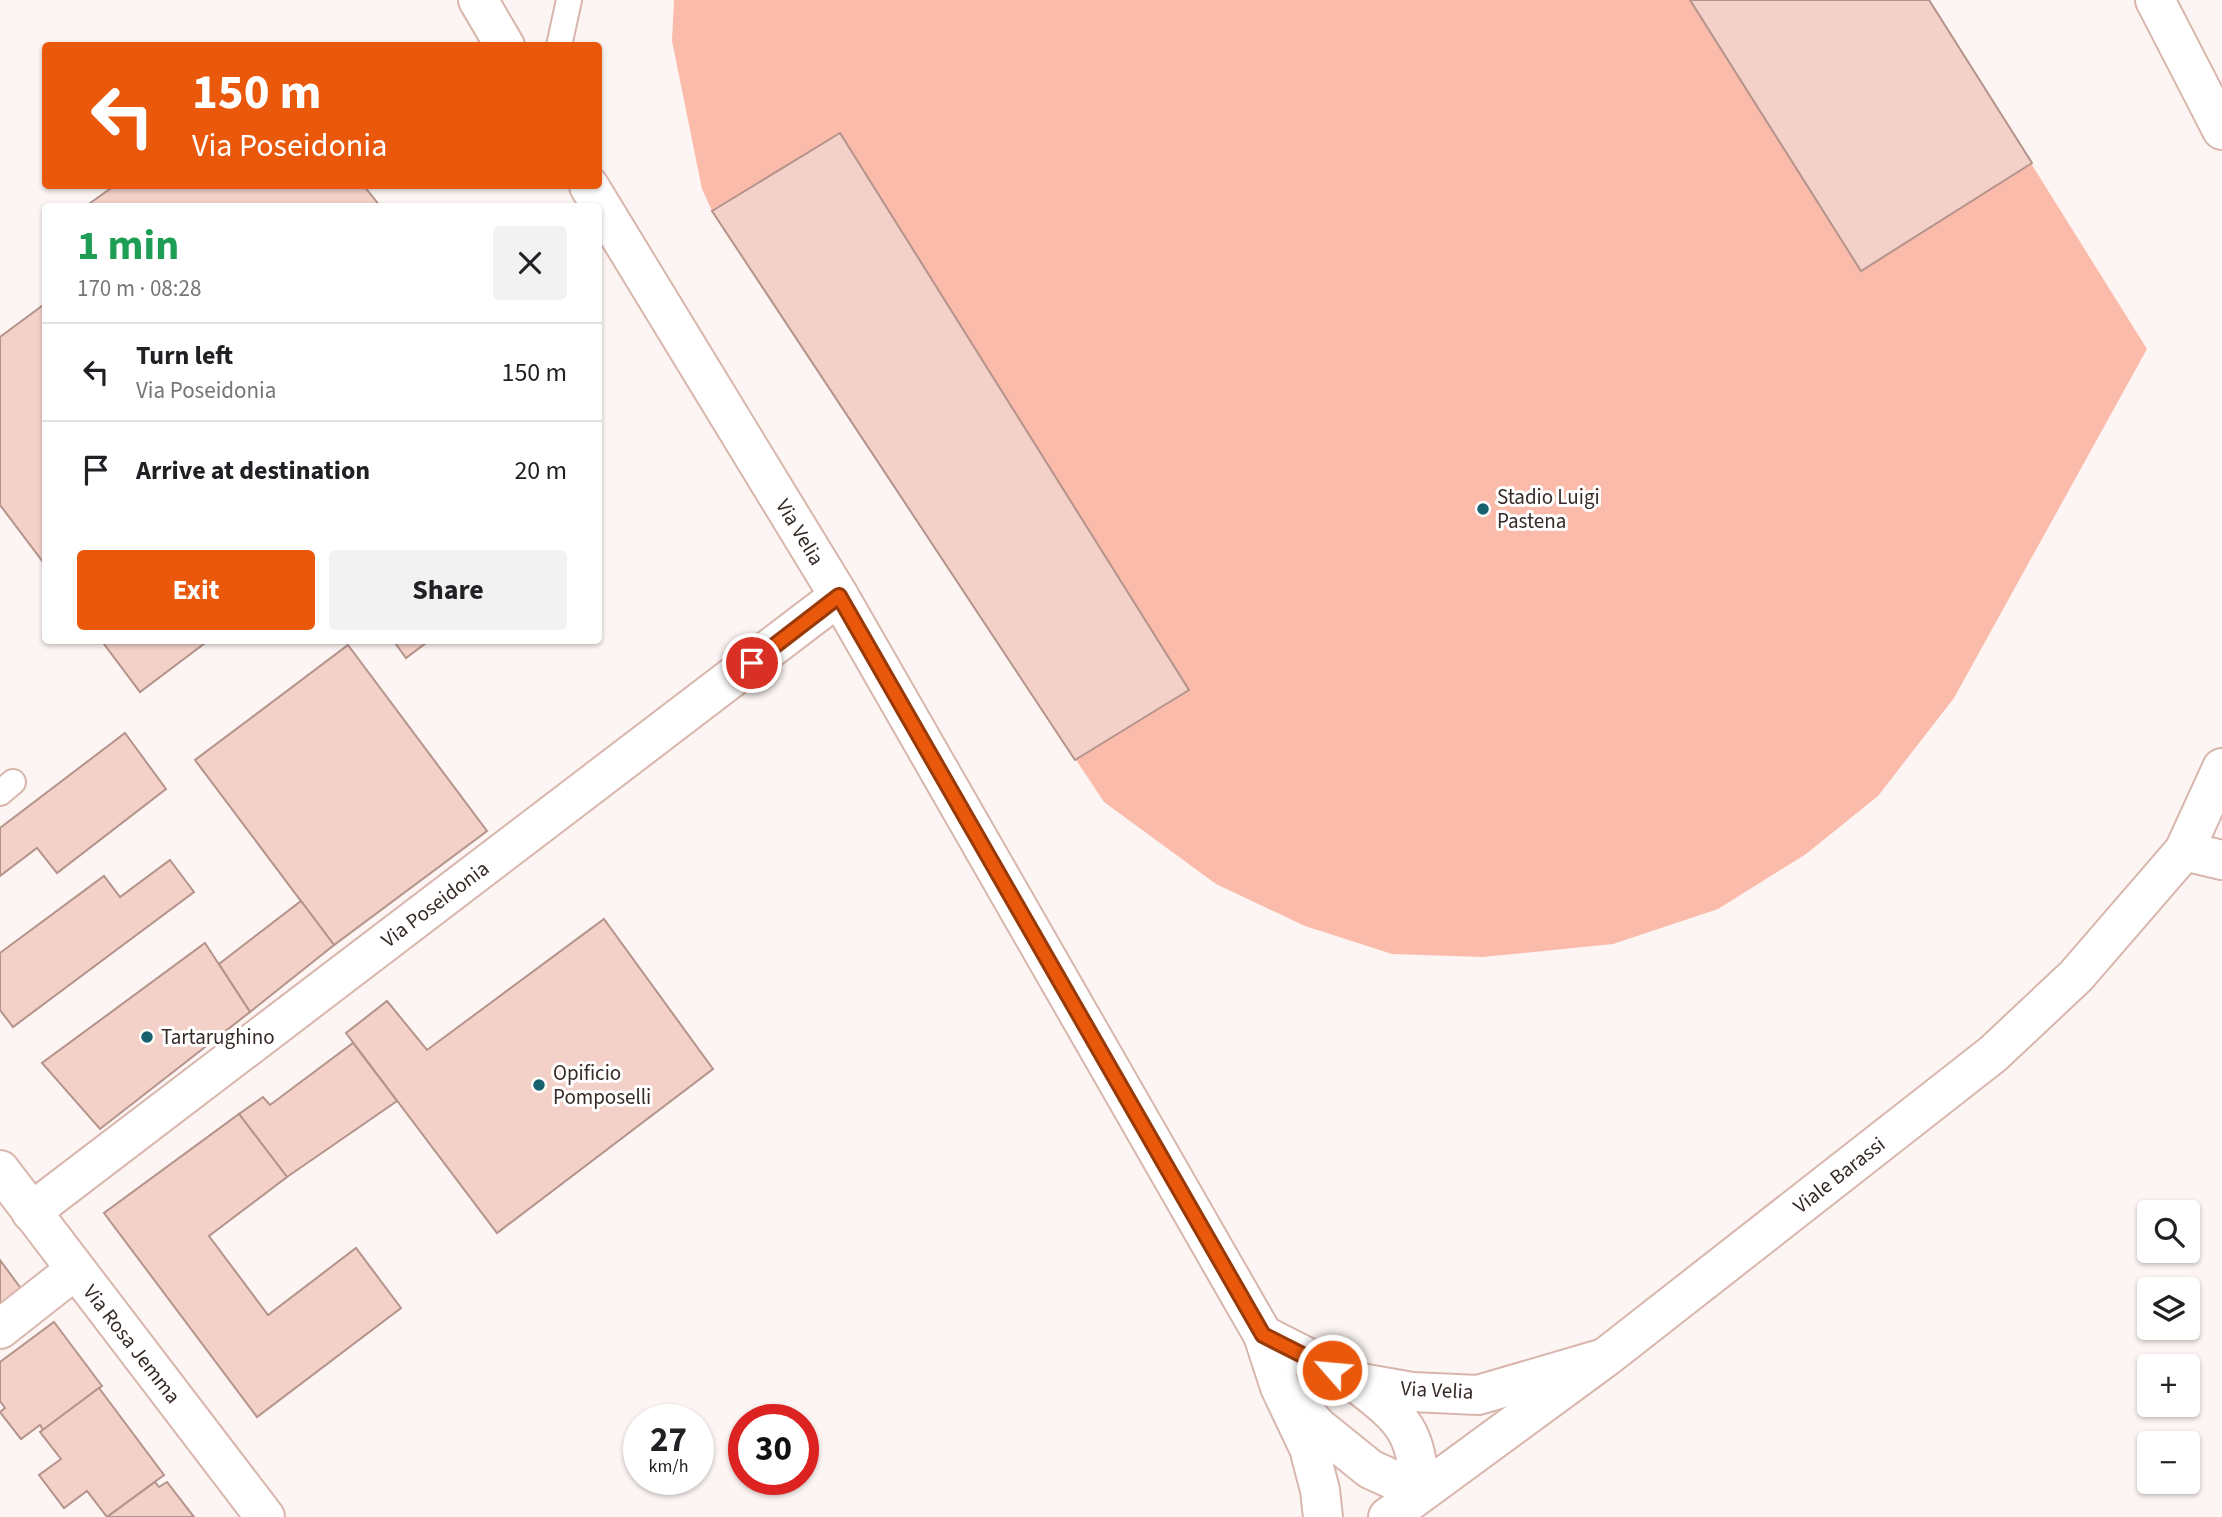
<!DOCTYPE html>
<meta charset="utf-8">
<style>
:root{--surface:#fff;--page:#f2f2f2;--text:#202124;--muted:#757577;--line:#e0e0e0;--accent:#ea580c}
body{margin:0;font-family:"Source Sans 3",sans-serif;background:var(--page);color:var(--text);height:100vh;display:flex;flex-direction:column;font-size:26px;white-space:nowrap}
*{box-sizing:border-box;margin:0}
p{font-size:23px;color:var(--muted)}
.icon{flex:none;width:38px;height:38px;fill:none;stroke:currentColor;stroke-width:2;stroke-linecap:round;stroke-linejoin:round}
.map{position:relative;flex:1;overflow:hidden}
.sheet{position:absolute;left:42px;top:203px;width:560px;height:441px;display:flex;flex-direction:column;background:var(--surface);border-radius:7px;box-shadow:0 2px 5px #0004}
.sheet>*{flex:none}
.top-card{position:absolute;left:42px;top:42px;width:560px;height:147px;border-radius:7px;box-shadow:0 2px 5px #0004;background:#ea580c;color:#fff;overflow:hidden}
.buttons{position:absolute;left:2137px;top:1200px;display:grid;gap:14px}
.buttons a{display:grid;place-items:center;width:63px;height:63px;border-radius:7px;background:var(--surface);box-shadow:0 2px 5px #0004;font-size:35px}
.speed{position:absolute;left:623px;top:1404px;display:flex;gap:14px;font-size:35px;font-weight:700;text-align:center}
.speed>*{display:grid;place-content:center;width:91px;height:91px;border-radius:50%;background:var(--surface);box-shadow:0 2px 5px #0004;line-height:1}
.speed small{font-size:18px;font-weight:400}
.speed .limit{border:10px solid #d22;background:#fff;color:#111}
.pin{position:absolute;display:grid;place-items:center;width:60px;height:60px;color:#fff;margin:-30px;border:4px solid #fff;border-radius:50%;box-shadow:0 2px 7px #0007}
.me{position:absolute;width:77px;margin:-38px;rotate:297deg;stroke-linejoin:round;filter:drop-shadow(0 0 5px #0008)}
.turn{display:flex;align-items:center;gap:24px;height:147px;padding:0 35px;font-size:32px}
.turn .icon{width:91px;height:91px;stroke-width:2.5}
.turn b{display:block;font-size:49px;line-height:60px}
.round{display:grid;place-items:center;flex:none;width:74px;height:74px;border-radius:7px;background:var(--page)}
.overview{display:flex;align-items:center;justify-content:space-between;height:119px;padding:0 35px}
h1{font-size:42px;font-weight:700;line-height:52px;color:#1e9e55}
.action{display:flex;gap:14px;margin-top:auto;padding:14px 35px}
.action a{flex:1;height:80px;border-radius:7px;background:var(--accent);color:#fff;font-size:28px;font-weight:700;line-height:80px;text-align:center}
.action a+a{background:var(--page);color:var(--text)}
ul{padding:0;list-style:none}
li{display:flex;align-items:center;gap:21px;height:98px;padding:0 35px;border-top:2px solid var(--line)}
li div{flex:1}
li b{display:block;font-size:26px}
li em{font-style:normal}
.map>svg:first-child{display:block}
.green{fill:#fbbbab}
.building{fill:#f4d1c8;stroke:#b4938b;stroke-width:2}
.lines{fill:none;stroke-linecap:round;stroke-linejoin:round}
.service-casing{stroke:#d8b6ad;stroke-width:28}
.minor-casing{stroke:#d8b6ad;stroke-width:42}
.tertiary-casing{stroke:#d8b6ad;stroke-width:42}
.secondary-casing{stroke:#d8b6ad;stroke-width:42}
.service{stroke:#fff;stroke-width:24}
.minor{stroke:#fff;stroke-width:38}
.tertiary{stroke:#fff;stroke-width:38}
.secondary{stroke:#fff;stroke-width:38}
.route-casing{stroke:#983908;stroke-width:18}
.route{stroke:#ea580c;stroke-width:12}
.poi-dot{fill:#17626e;stroke:#fff;stroke-width:2.5}
.labels{text-anchor:middle;dominant-baseline:central;stroke-width:6;stroke-linejoin:round;paint-order:stroke}
.poi-label{font-size:21px;fill:#372a27;stroke:#fff;text-anchor:start}
.street-label{font-size:21px;fill:#372a27;stroke:#fff}
</style>
<div class="map">
<svg width="2222" height="1517" viewBox="0 0 2222 1517">
<rect width="100%" height="100%" fill="#fcf5f3"/>
<polygon class="green" points="674,0 1929,0 2147,349 1954,698 1878,796 1806,854 1718,909 1613,944 1483,957 1392,954 1305,926 1216,884 1104,802 712,211 702,189 672,41"/>
<g class="building">
<polygon points="1690,0 1929,0 2032,163 1861,271"/>
<polygon points="840,133 1189,690 1075,760 712,211"/>
<polygon points="114,186 364,186 380,206 86,206"/>
<polygon points="46,303 46,566 0,505 0,337"/>
<polygon points="101,640 209,640 140,692"/>
<polygon points="393,640 430,640 406,658"/>
<polygon points="348,645 487,831 334,945 195,760"/>
<polygon points="125,733 166,789 57,873 37,848 0,876 0,828"/>
<polygon points="170,860 194,892 13,1027 0,1010 0,953 104,876 120,897"/>
<polygon points="301,901 334,945 250,1012 219,964"/>
<polygon points="604,919 713,1069 497,1233 346,1033 387,1001 427,1050"/>
<polygon points="205,943 250,1012 100,1129 42,1063"/>
<polygon points="353,1043 397,1101 287,1177 239,1114 263,1097 270,1105"/>
<polygon points="239,1114 287,1177 209,1236 268,1315 356,1248 401,1308 257,1417 104,1213"/>
<polygon points="0,1260 25,1294 0,1312"/>
<polygon points="54,1322 102,1386 43,1430 40,1425 21,1439 0,1412 5,1408 0,1401 0,1362"/>
<polygon points="99,1388 164,1475 107,1517 87,1491 64,1508 39,1475 61,1459 40,1432"/>
<polygon points="155,1482 159,1487 167,1482 194,1517 107,1517"/>
</g>
<g class="lines">
<g class="service-casing">
<g id="service">
<polyline points="559,46 569,0"/>
<polyline points="0,793 13,782"/>
</g>
</g>
<g class="minor-casing">
<g id="minor">
<polyline points="478,0 505,46"/>
<polyline points="2155,0 2222,130"/>
<polyline points="589,186 839,596 1263,1335 1280,1387 1309,1448 1320,1490 1323,1517"/>
<polyline points="2184,851 2222,860"/>
<polyline points="31,1212 839,596"/>
<polyline points="0,1329 75,1270"/>
<polyline points="1263,1335 1355,1382 1412,1392 1478,1395 1601,1359"/>
<path d="M1296 1404 1318 1427 1370 1469 1420 1492C1416 1431 1405 1420 1358 1384"/>
</g>
</g>
<g class="tertiary-casing">
<polyline id="tertiary" points="1388,1517 1606,1357 1993,1054 2076,976 2184,851 2222,768"/>
</g>
<g class="secondary-casing">
<polyline id="secondary" points="0,1170 265,1517"/>
</g>
<use href="#service" class="service"/>
<use href="#minor" class="minor"/>
<use href="#tertiary" class="tertiary"/>
<use href="#secondary" class="secondary"/>
</g>
<g class="lines">
<g class="route-casing">
<polyline id="route" points="752,663 839,596 1263,1335 1332,1370"/>
</g>
<use href="#route" class="route"/>
</g>
<g class="poi-dot">
<circle cx="1483" cy="509" r="7"/>
<circle cx="147" cy="1037" r="7"/>
<circle cx="539" cy="1085" r="7"/>
</g>
<g class="labels">
<g class="poi-label">
<text x="1497" y="497">Stadio Luigi<tspan x="1497" dy="24">Pastena</tspan></text>
<text x="161" y="1037">Tartarughino</text>
<text x="553" y="1073">Opificio<tspan x="553" dy="24">Pomposelli</tspan></text>
</g>
<g class="street-label">
<text transform="translate(800 532) rotate(59)">Via Velia</text>
<text transform="translate(435 904) rotate(-37)">Via Poseidonia</text>
<text transform="translate(1839 1175) rotate(-38)">Viale Barassi</text>
<text transform="translate(132 1344) rotate(52)">Via Rosa Jemma</text>
<text transform="translate(1437 1390) rotate(3)">Via Velia</text>
</g>
</g>
</svg>
<div class="buttons">
<a><svg class="icon" aria-label="search" viewBox="0 0 24 24"><circle cx="10" cy="10" r="6"/><path d="M15 15l6 6"/></svg></a>
<a><svg class="icon" aria-label="layers" viewBox="0 0 24 24"><path d="M12 4l9 5-9 5-9-5zM3 14l9 5 9-5"/></svg></a>
<a>+</a>
<a>−</a>
</div>
<div class="speed"><div>27<small>km/h</small></div><div class="limit">30</div></div>
<div class="pin" style="left:752px;top:663px;background:#d93025"><svg class="icon" aria-label="arrive" viewBox="0 0 24 24"><path d="M6 21V4h12l-3 4 3 4H6"/></svg></div>
<svg class="me" style="left:1332px;top:1370px" viewBox="-20 -20 40 40"><circle r="17" fill="#ea580c" stroke="#fff" stroke-width="3"/><path d="M0-11L8 9 0 5-8 9z" fill="#fff"/></svg>
<div class="top-card">
<div class="turn"><svg class="icon" aria-label="left" viewBox="0 0 24 24"><path d="M17 20v-9H6M10 6l-5 5 5 5"/></svg><div><b>150 m</b>Via Poseidonia</div></div>
</div>
<section class="sheet">
<div class="overview"><div><h1>1 min</h1><p>170 m · 08:28</p></div><a class="round"><svg class="icon" aria-label="close" viewBox="0 0 24 24"><path d="M6 6l12 12M18 6L6 18"/></svg></a></div>
<ul>
<li><svg class="icon" aria-label="left" viewBox="0 0 24 24"><path d="M17 20v-9H6M10 6l-5 5 5 5"/></svg><div><b>Turn left</b><p>Via Poseidonia</p></div><em>150 m</em></li>
<li><svg class="icon" aria-label="arrive" viewBox="0 0 24 24"><path d="M6 21V4h12l-3 4 3 4H6"/></svg><div><b>Arrive at destination</b></div><em>20 m</em></li>
</ul>
<div class="action"><a>Exit</a><a>Share</a></div>
</section>
</div>
